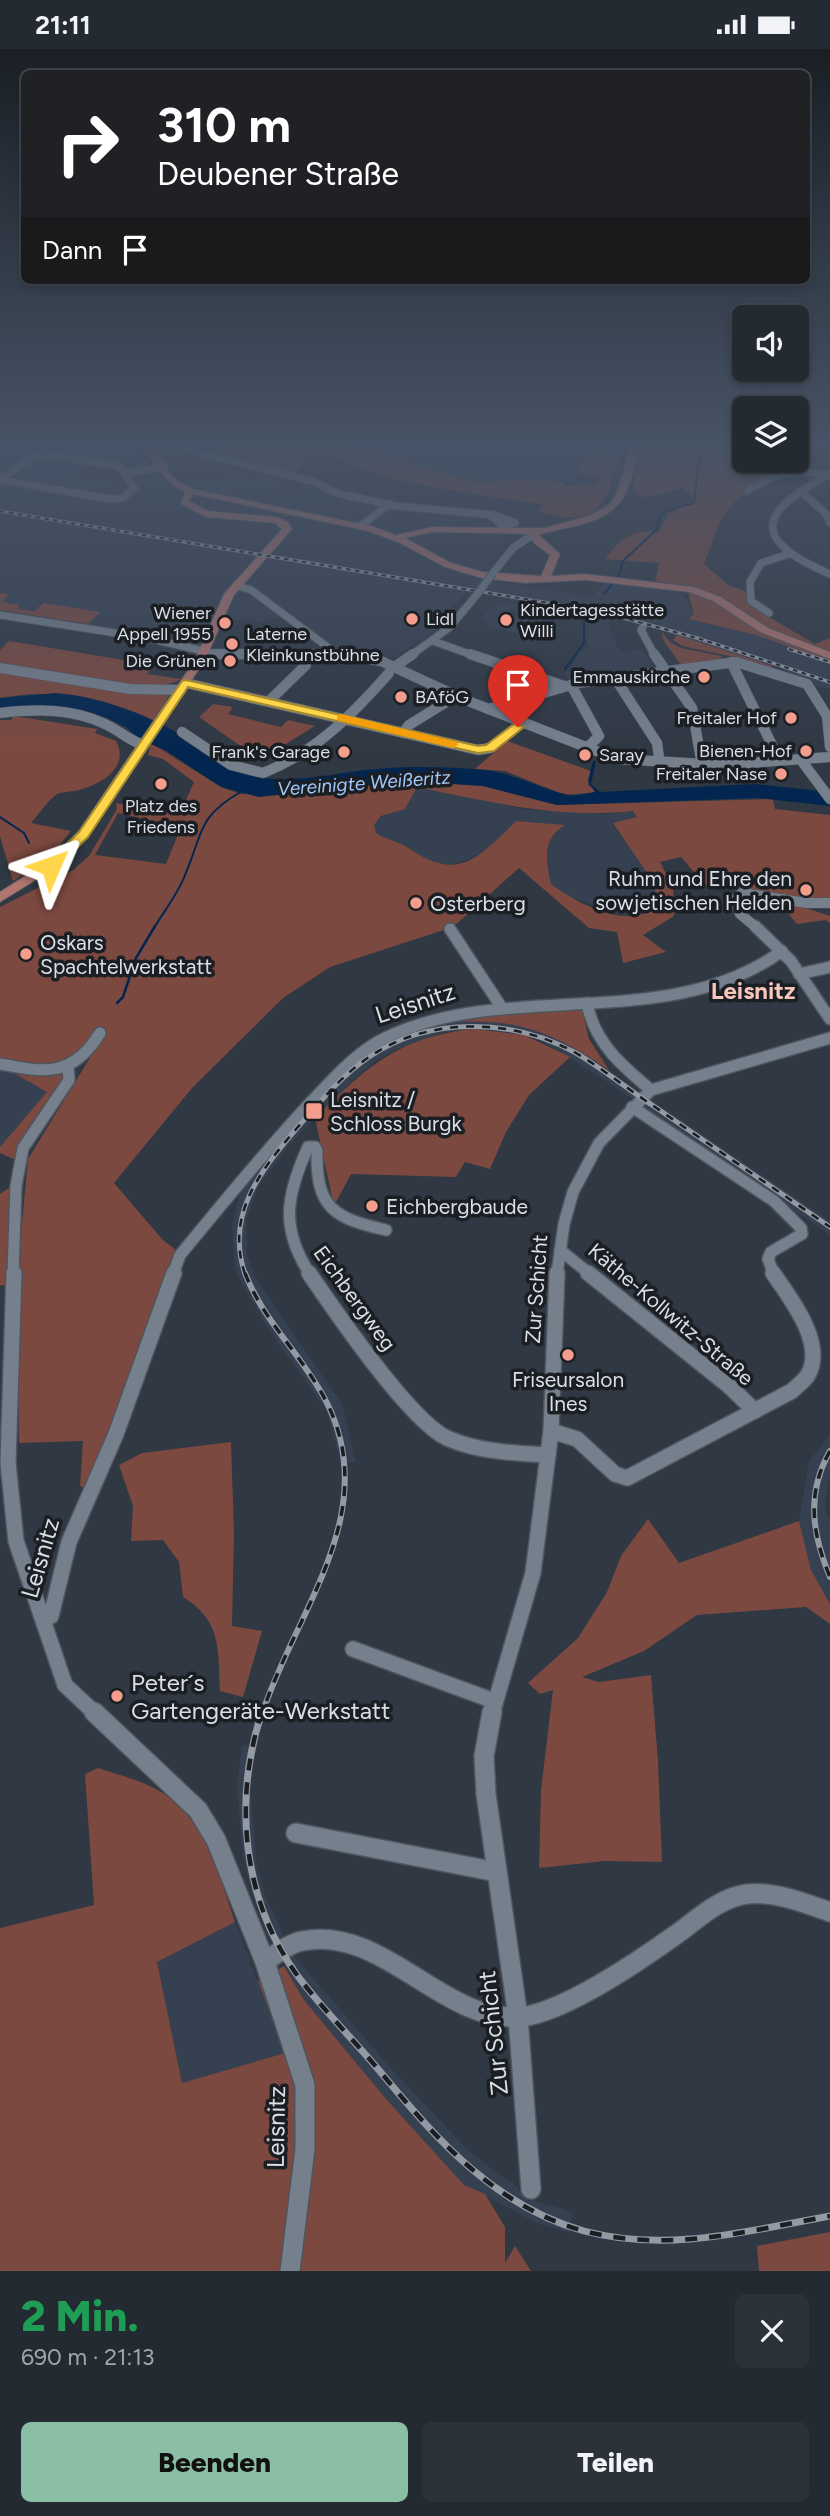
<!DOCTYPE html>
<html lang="de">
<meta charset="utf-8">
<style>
:root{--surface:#232a32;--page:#2b323a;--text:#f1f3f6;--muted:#a3a7ac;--line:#40464d;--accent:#8abfa5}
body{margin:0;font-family:Figtree,sans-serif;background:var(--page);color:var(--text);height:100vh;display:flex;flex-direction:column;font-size:26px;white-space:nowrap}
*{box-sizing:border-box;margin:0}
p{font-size:23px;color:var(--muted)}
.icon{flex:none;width:38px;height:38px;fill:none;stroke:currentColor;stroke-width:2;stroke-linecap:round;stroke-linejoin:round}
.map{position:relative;height:2222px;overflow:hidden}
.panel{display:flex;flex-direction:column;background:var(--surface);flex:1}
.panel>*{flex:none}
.guide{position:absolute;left:21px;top:21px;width:789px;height:214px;border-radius:10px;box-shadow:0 4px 10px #0003,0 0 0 2px var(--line);background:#202124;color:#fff;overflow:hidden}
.controls{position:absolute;left:732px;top:256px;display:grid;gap:14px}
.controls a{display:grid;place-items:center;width:77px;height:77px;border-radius:10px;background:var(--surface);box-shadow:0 4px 10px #0003,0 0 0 2px var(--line);font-size:35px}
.pin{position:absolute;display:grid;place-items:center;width:60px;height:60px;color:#fff;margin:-72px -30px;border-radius:50% 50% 50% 0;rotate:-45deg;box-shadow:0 0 7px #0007}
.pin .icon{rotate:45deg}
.me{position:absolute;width:77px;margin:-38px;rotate:47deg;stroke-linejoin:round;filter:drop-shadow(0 0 5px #0008)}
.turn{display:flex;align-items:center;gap:24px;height:147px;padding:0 21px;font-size:32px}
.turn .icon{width:91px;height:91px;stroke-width:2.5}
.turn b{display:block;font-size:49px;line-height:60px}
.then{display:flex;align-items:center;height:66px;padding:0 21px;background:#0003;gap:14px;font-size:26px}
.round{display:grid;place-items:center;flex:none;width:74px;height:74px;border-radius:10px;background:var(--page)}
.head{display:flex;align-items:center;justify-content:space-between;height:119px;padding:0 21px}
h1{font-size:42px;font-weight:800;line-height:52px;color:#1e9e55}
.button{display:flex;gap:14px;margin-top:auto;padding:14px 21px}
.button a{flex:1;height:80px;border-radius:10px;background:var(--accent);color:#111;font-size:28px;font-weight:800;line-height:80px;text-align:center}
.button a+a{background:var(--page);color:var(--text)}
.status{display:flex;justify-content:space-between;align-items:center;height:49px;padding:0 35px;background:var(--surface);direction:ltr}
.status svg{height:19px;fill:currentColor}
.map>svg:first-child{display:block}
.built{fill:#354151;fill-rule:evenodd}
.green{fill:#7c4940;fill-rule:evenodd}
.water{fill:#032650}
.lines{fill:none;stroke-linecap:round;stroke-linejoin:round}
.stream-far1{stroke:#032650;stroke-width:2}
.stream{stroke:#032650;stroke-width:2.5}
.minor-far4-casing{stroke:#4e555e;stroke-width:9}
.minor-far3-casing{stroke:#4e555e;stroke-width:11}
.minor-far2-casing{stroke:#4e555e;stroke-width:14}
.minor-far1-casing{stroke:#4e555e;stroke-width:18}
.minor-casing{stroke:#4e555e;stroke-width:22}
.major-casing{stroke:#4e555e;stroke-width:2}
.minor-far4{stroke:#76808d;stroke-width:7}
.minor-far3{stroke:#76808d;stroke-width:10}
.minor-far2{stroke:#76808d;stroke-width:11}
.minor-far1{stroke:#76808d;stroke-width:15}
.minor{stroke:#76808d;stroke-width:19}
.major{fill:#b0756f;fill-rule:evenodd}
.rail-far3-casing{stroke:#949aa4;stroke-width:3.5}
.rail-far2-casing{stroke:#949aa4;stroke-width:5}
.rail-far1-casing{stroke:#949aa4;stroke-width:6}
.rail-casing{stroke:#949aa4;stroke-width:7}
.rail-far3{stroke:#1b1f24;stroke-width:2;stroke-dasharray:4.5;stroke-linecap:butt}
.rail-far2{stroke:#1b1f24;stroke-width:2.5;stroke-dasharray:8;stroke-linecap:butt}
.rail-far1{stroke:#1b1f24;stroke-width:3.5;stroke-dasharray:10;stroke-linecap:butt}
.rail{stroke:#1b1f24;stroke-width:4.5;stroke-dasharray:12;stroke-linecap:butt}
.minor-bridge-casing{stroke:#4e555e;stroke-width:9;stroke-linecap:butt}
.minor-bridge{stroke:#76808d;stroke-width:7}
.route{fill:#ffd54a;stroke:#a68a30;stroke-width:2}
.slow{fill:#f59e0b}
.poi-dot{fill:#f49d8d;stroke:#1b1f24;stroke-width:2.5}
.labels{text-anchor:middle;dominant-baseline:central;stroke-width:7;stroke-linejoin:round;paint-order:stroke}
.far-poi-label{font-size:18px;fill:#dadfe7;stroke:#1b1f24;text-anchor:end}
.far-water-label{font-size:19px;font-style:italic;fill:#a1c7fa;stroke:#1b1f24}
.poi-label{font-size:21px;fill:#dadfe7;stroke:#1b1f24;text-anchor:start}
.street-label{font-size:21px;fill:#dadfe7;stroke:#1b1f24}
.quarter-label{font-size:24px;font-weight:bold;fill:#f8c5bb;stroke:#1b1f24}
.near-street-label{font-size:24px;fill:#dadfe7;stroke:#1b1f24}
.near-poi-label{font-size:24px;fill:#dadfe7;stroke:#1b1f24;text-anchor:start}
</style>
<div class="status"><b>21:11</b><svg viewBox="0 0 49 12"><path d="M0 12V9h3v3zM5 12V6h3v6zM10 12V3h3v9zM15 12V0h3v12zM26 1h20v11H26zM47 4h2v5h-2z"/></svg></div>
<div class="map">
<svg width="830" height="2222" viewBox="0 0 830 2222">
<rect width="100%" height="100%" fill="#2f3843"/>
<g class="built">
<path d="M0 391 61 404 71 396 83 398 92 391H134L144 400H134L133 406 142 407 160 430 228 427 231 425 266 428 270 423 287 427 277 440 294 441 302 431 397 458 487 468 494 483 512 488 482 522 475 519 467 528 592 548 606 532 680 540 694 566 690 570 756 586 830 612V640L812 636 782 620 647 577 586 561 473 542H467L451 560 450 569 440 578 394 609 332 597 288 566 265 573 213 569 201 597 88 575 99 564 16 560 1 553 8 545 0 544ZM90 414 115 419 126 434 76 426Z"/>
<polygon points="327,391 626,391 620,407 586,404 574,434 524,431 475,433"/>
<polygon points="504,553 516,555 507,565 530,572 534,568 543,570 540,574 552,580 550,588 542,590 488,577 481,569 496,556"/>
<polygon points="594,565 605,568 620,603 641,601 656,621 570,633 565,625 583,601 587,601 588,573"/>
<polygon points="417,738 524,760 606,765 633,762 638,768 613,775 655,836 655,855 643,865 619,865 570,848 551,835 545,804 554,783 563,776 516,772 491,798 472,809 445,818 430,814 408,798 392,794 376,784 374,776 381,767 404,760"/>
<polygon points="475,971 527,977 549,984 577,1000 830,1172 830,1186 600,1028 543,993 524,986 474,980 444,983 398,1000 373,1013 353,1031 291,1094 258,1138 246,1171 247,1206 256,1230 342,1355 356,1413 341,1415 327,1362 267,1278 235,1222 232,1177 239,1149 251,1125 325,1043 364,1007 392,991 438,974"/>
<polygon points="0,1021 12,1023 47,1043 0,1098"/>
<polygon points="830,1384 830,1427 825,1456 830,1472 830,1555 811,1521 799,1472 809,1413"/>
<polygon points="242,1696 256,1699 250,1737 257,1818 266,1848 293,1906 396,2025 471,2104 536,2152 572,2163 570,2184 535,2173 464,2136 387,2051 304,1951 267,1885 251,1841 243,1807 237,1738"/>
<polygon points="235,1873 285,2004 182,2034 157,1913"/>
</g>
<g class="green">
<path d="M310 391H327L475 433 524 431 564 433V437L598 435 600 426 578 424 587 404 620 407C603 460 599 480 537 462L544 456C494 447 353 432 321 399L290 426 244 414 251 407 197 397 314 394Z"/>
<path d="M645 391H744V411H781L770 419V426C722 457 723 465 704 515L728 536 750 544V557L815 595 830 589V612L756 586 689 570 694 565 686 536 655 532 659 514 605 510C620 491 632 479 658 483L668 465 694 451 690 444 681 439 650 448 637 447 638 444 633 443 637 411Z"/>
<polygon points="0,544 9,545 2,553 20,556 17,560 35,562 43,554 100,563 88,575 0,561"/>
<polygon points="662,583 670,593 681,599 722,607 721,611 681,616 663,591"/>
<polygon points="677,586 773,617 770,620 743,610 682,597 673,591"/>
<path d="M9 592 154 616 147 625 181 630C154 649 35 620 0 615V601Z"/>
<path d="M0 622 167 644 169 646 153 674C100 650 58 638 0 649Z"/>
<polygon points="213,655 233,658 228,665 281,678 288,671 315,677 268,706 259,703 252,705 199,668"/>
<path d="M14 667 97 680 95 684 116 692C130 718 102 735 79 741 73 743 63 742 57 745 48 751 38 766 31 774L71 782 52 806 13 832 0 787V671H11Z"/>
<polygon points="507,692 591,722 588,736 597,743 565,746 505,722 475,720"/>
<path d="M151 694 221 738 241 745 299 746 372 736 439 734 483 737 557 756 773 750 775 760 830 766V851L815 852 705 836 681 808 660 813 673 838 674 867 643 886 666 903 623 914 617 883 589 879 519 819 453 878 330 918 283 949 192 1039 114 1134 162 1190 177 1202 103 1401 85 1439 80 1437 83 1392 19 1394 18 1239 0 1236V1145L10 1138 9 1163 20 1196 28 1110 104 986 80 1006 49 1016 0 1009V858L73 821 89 807 117 760 116 754 186 767 194 756 185 753 194 733 163 710 148 706ZM417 738C488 753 560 770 633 762L637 768 613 774 655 836V855C651 858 646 864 642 865 612 874 573 851 551 835 546 810 541 791 565 776L516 772C480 807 459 834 410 800 400 793 387 791 376 784L374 776 381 767 405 760ZM118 764 181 778 166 815 95 806Z"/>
<polygon points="755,849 800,857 830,867 830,874 826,871 797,875 786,862 751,855"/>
<path d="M581 957 589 990 609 1021C546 979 514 968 438 974L503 961Z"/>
<path d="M474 980 524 986 570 1008 529 1046 506 1083 490 1120 465 1113 456 1128 351 1125 334 1157 315 1069C366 1018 400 987 474 980Z"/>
<polygon points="0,1021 64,1026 67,1030 16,1111 0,1104 0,1098 47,1043 12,1023"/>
<path d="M231 1393 234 1484 232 1577 262 1582 243 1648 220 1642C218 1600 222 1572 183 1548L179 1513 163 1491 131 1492 133 1457 119 1416 142 1404Z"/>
<polygon points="648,1470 679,1514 799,1472 811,1521 830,1555 830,1575 806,1558 697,1566 644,1602 582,1628 599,1633 651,1626 658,1712 662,1813 605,1812 539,1819 541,1741 553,1641 540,1645 528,1634 578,1589 607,1543 621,1507"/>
<path d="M98 1719C116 1725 136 1730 154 1739 204 1764 218 1824 235 1873L157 1913 182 2034 285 2004 258 1932 284 1917 304 1951 387 2051 464 2136 485 2145 505 2178V2214L515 2197 531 2222H0V1879L94 1856 85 1725Z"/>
<polygon points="830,2183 830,2222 759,2222 757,2197"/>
</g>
<path class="water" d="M55 644C98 647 144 664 181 686 202 699 222 718 245 725 288 738 334 723 377 720 409 717 442 718 473 720 514 722 534 739 569 746 578 748 587 744 595 743L588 732 593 712H596L591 735 600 743 754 735 830 743V757L758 749 557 756 483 737 439 734 372 736 259 748 221 738 165 701 141 691 126 678 105 668 53 657 0 661V649Z"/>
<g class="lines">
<g class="stream-far1">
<polyline points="618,529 623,512 657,480 660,467 666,462 694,454 699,411 704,405 735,395 735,391"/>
<polyline points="604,545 614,533"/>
<polyline points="565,620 584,594 584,573 590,562"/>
<polyline points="0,768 24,784 29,794"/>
<path d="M154 879C164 862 178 845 185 826 204 782 196 769 242 742"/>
</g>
<polyline class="stream" points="117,954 123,948 136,909 155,877"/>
<g class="minor-far4-casing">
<g id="minor-far4">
<polyline points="151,397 183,396 198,404 312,432 336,444 396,457 495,466 515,474 503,477 490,466"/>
<polyline points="124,424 165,418"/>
<path d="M830 424C815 435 793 445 781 459 752 491 807 515 830 525"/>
<polyline points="0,430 40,404 119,417 134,439 123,449 112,450 0,431"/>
<path d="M747 442C776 424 797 418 830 427"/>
<polyline points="802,443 826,465 830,474"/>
<polyline points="361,477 389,455"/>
<polyline points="493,524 513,499 534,485"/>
<polyline points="236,536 251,541 337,605"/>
<polyline points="769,564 751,552 750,533 761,514 789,505"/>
<polyline points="0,566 148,589 220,606 347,607"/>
<polyline points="643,578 641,581 655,607"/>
<polyline points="433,592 475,607"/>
<polyline points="410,607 450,578 479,543"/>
</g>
</g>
<g class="minor-far3-casing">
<g id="minor-far3">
<polyline points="215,605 337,605 381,612 463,650 617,710 722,716 830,708"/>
<polyline points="470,605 564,637"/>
<polyline points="654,605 692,659 702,716"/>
<polyline points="731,613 778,708"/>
<polyline points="396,617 413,605"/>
<polyline points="0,619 130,640 181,641"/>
<polyline points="615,629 657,694 660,715"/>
<polyline points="186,634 478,701 490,699 522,674"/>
<polyline points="571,636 599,687 586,700"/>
<polyline points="269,652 306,616"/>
<polyline points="488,660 578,634 736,613 807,635 827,667 830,698"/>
<path d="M0 664C36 660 72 659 105 675 119 681 129 692 144 696"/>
<path d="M182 683 231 716 263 724C316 703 352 666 389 624"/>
<polyline points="403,684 409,676 451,650"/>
<polyline points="801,711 830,750"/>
<polyline points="757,879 740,865 735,850 742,844 807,854 830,854"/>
</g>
</g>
<g class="minor-far2-casing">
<g id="minor-far2">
<polyline points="755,877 791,912 830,970"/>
<polyline points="450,880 502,959"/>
<polyline points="799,925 830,918"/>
<path d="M587 954C594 993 622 1017 651 1041"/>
<path d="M0 1015C46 1024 73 1028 100 984"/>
<polyline points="632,1058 774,1152 801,1179 802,1185 771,1203 768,1210 774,1225"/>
<polyline points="560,1201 590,1225"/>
<polyline points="13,1225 16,1137 23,1099 69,1031 68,1018"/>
<path d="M173 1225 180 1206C223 1154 265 1102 311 1053 334 1029 357 1002 387 988 511 930 668 985 782 902"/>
<path d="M310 1225C280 1179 286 1147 308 1098H315L317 1102C316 1159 333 1169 386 1181"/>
<polyline points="557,1225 564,1175 573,1143 599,1094 651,1041 830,989"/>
</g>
</g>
<g class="minor-far1-casing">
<g id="minor-far1">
<polyline points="14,1224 8,1414 16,1492 65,1636 96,1665"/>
<path d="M309 1224C335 1262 409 1371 447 1389 478 1403 514 1404 548 1406"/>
<polyline points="588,1224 729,1337 755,1362"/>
<path d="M551 1382 577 1390 615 1425 627 1429 792 1342C797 1337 804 1332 808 1326 826 1294 790 1249 773 1224"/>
<polyline points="44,1571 51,1567 69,1493 116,1385 174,1224"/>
<polyline points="353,1600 494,1652"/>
<polyline points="492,1665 533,1524 551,1382 557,1224"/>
</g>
</g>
<g class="minor-casing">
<g id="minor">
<polyline points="94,1663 198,1761 216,1791 265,1913 305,2036 305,2100 290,2222"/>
<polyline points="492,1663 484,1707 486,1745 518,1968 531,2140"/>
<polyline points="296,1784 497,1823"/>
<path d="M265 1913C276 1905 288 1895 302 1892 383 1876 442 1973 519 1968 561 1965 639 1912 674 1887 697 1871 718 1849 747 1845 774 1842 805 1854 830 1863"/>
</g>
</g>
<g class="major-casing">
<path id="major" d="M135 391C154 391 159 411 170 424 176 432 184 436 193 440L371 477 396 486 432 478 544 479 589 467 609 456 615 448 634 391H642C637 407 634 424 628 439 613 477 572 475 539 486L560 505 551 527 585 525 694 538 721 548 768 579 830 603V610L760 583 713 552 689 543 585 531 526 534 482 529 445 518 400 494 368 482 193 445 189 452 208 462 277 468 288 473 292 480 234 546 205 611 87 788 60 816 0 853V843L52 810 79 782 195 611 224 545 282 480 275 474 206 468 181 455 185 443C162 432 152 408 135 391ZM432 483 529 485 534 494 550 506 541 527 483 523 451 514 405 489Z"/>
</g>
<use href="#minor-far4" class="minor-far4"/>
<use href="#minor-far3" class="minor-far3"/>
<use href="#minor-far2" class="minor-far2"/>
<use href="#minor-far1" class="minor-far1"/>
<use href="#minor" class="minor"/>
<use href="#major" class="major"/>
<g class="rail-far3-casing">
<g id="rail-far3">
<polyline points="0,462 602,563 697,589 830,633"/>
<polyline points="789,600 830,613"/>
</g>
</g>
<g class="rail-far2-casing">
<path id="rail-far2" d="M245 1225C225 1166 260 1122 297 1079 319 1054 341 1027 369 1008 429 967 513 969 576 1004 603 1020 629 1041 655 1058 713 1098 772 1138 830 1178"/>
</g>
<g class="rail-far1-casing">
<g id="rail-far1">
<path d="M245 1224C263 1272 304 1308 327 1354 382 1465 296 1561 262 1665"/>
<path d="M830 1402C806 1444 812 1485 830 1528"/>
</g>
</g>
<g class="rail-casing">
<path id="rail" d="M262 1663C233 1750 242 1850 297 1926 323 1961 355 1992 383 2026 439 2093 497 2158 584 2182 667 2204 748 2182 830 2167"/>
</g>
<use href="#rail-far3" class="rail-far3"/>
<use href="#rail-far2" class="rail-far2"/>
<use href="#rail-far1" class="rail-far1"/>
<use href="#rail" class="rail"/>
<g class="minor-bridge-casing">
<polyline id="minor-bridge" points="479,543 493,524"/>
</g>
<use href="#minor-bridge" class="minor-bridge"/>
</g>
<linearGradient id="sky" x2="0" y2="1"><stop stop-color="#1a1f25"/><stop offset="0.56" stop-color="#475366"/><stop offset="1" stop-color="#475366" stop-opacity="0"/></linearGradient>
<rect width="830" height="702" fill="url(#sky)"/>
<polygon class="route" points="186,631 478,697 486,696 514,675 524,678 494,702 478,704 188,638 88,788 55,820 46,820 46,814 79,783 182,632"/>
<polygon class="slow" points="341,665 457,693 458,696 453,699 337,671 337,666"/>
<g class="poi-dot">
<circle cx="412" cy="570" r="7"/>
<circle cx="506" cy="571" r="7"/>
<circle cx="225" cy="574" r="7"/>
<circle cx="232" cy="595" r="7"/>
<circle cx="230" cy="612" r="7"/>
<circle cx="704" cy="628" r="7"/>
<circle cx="401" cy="648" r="7"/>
<circle cx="791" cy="669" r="7"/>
<circle cx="806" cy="702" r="7"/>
<circle cx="344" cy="703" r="7"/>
<circle cx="585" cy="706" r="7"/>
<circle cx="781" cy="725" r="7"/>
<circle cx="161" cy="735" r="7"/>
<circle cx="806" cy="841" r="7"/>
<circle cx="416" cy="854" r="7"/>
<circle cx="26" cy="905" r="7"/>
<rect x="305" y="1053" width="18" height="18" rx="3.5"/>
<circle cx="372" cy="1157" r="7"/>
<circle cx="568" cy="1306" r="7"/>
<circle cx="117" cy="1647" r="7"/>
</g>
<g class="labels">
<g class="far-poi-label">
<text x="520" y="561" text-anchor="start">Kindertagesstätte<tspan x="520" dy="21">Willi</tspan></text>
<text x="211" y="564">Wiener<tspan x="211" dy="21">Appell 1955</tspan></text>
<text x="426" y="570" text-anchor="start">Lidl</text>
<text x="246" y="585" text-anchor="start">Laterne<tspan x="246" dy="21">Kleinkunstbühne</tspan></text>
<text x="216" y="612">Die Grünen</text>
<text x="690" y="628">Emmauskirche</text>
<text x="415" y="648" text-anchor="start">BAföG</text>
<text x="777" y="669">Freitaler Hof</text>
<text x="792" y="702">Bienen-Hof</text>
<text x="330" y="703">Frank's Garage</text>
<text x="599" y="706" text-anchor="start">Saray</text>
<text x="767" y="725">Freitaler Nase</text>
<text x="161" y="757" text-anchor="middle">Platz des<tspan x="161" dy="21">Friedens</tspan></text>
</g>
<g class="far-water-label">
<text transform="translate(364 734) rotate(-4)">Vereinigte Weißeritz</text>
</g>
<g class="poi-label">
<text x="792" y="829" text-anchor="end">Ruhm und Ehre den<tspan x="792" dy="24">sowjetischen Helden</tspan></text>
<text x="430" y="854">Osterberg</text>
<text x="40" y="893">Oskars<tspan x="40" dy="24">Spachtelwerkstatt</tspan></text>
<text x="330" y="1050">Leisnitz /<tspan x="330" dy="24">Schloss Burgk</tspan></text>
<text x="386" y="1157">Eichbergbaude</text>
<text x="568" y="1330" text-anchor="middle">Friseursalon<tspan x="568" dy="24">Ines</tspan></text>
</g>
<g class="street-label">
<text transform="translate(536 1240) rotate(-86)">Zur Schicht</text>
<text transform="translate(355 1249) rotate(54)">Eichbergweg</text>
<text transform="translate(671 1265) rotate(40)">Käthe-Kollwitz-Straße</text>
</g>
<g class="quarter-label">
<text x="753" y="941">Leisnitz</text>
</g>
<g class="near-street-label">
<text transform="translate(415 954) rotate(-18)">Leisnitz</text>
<text transform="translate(40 1509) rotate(-74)">Leisnitz</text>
<text transform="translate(493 1984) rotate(-96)">Zur Schicht</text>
<text transform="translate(276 2078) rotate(-89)">Leisnitz</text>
</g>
<g class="near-poi-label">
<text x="131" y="1633">Peter´s<tspan x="131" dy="28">Gartengeräte-Werkstatt</tspan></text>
</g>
</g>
</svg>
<div class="controls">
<a><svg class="icon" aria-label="sound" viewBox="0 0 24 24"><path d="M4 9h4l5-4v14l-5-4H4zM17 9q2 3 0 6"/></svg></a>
<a><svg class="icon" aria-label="layers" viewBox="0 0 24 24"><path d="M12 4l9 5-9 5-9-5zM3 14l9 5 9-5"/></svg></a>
</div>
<div class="pin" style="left:518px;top:678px;background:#d93025"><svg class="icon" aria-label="arrive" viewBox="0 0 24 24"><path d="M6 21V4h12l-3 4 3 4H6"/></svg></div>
<svg class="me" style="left:51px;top:817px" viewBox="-20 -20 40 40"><path d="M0-17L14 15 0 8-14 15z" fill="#ffd54a" stroke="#fff" stroke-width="4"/></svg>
<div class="guide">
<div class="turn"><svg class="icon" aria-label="right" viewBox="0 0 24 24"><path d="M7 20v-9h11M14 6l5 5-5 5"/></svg><div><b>310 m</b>Deubener Straße</div></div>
<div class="then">Dann<svg class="icon" aria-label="arrive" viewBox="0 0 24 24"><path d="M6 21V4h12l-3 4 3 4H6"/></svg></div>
</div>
</div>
<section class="panel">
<div class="head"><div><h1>2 Min.</h1><p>690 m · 21:13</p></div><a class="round"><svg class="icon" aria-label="close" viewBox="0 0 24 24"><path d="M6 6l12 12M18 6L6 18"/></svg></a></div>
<div class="button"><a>Beenden</a><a>Teilen</a></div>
</section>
